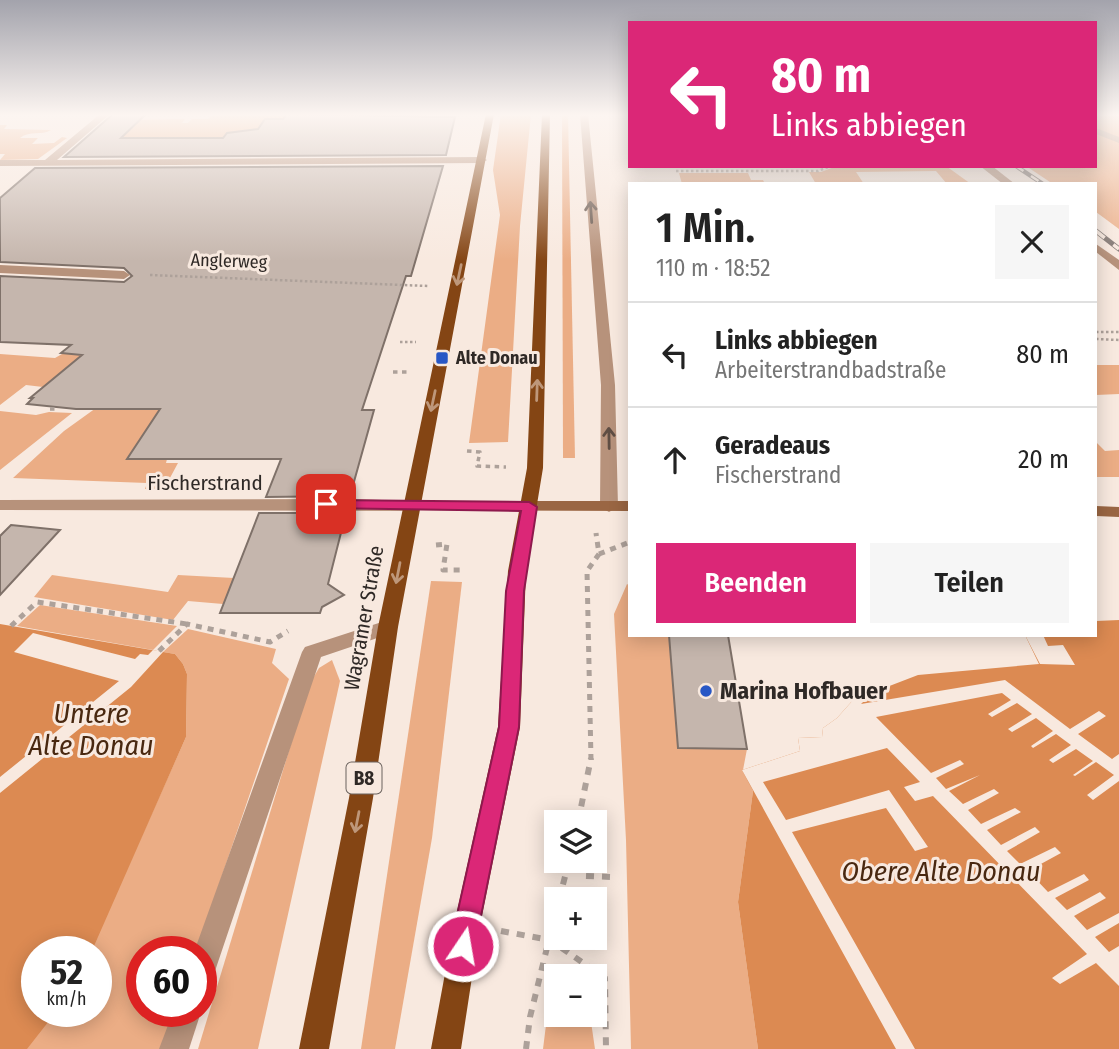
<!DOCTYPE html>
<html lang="de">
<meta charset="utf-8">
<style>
:root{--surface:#fff;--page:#f6f6f6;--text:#222;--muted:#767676;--line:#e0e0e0;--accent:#db2777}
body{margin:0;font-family:"Fira Sans Condensed",sans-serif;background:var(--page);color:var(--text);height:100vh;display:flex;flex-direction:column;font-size:26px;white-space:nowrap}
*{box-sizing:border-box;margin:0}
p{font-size:23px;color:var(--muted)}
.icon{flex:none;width:38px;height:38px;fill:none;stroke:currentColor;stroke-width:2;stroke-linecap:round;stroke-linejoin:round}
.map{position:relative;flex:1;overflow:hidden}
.panel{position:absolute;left:628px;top:182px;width:469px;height:455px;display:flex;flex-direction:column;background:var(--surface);border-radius:0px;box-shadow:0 4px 18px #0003}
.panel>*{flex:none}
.banner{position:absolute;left:628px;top:21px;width:469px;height:147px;border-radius:0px;box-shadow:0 4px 18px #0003;background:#db2777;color:#fff;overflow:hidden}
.fabs{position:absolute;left:544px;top:810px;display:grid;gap:14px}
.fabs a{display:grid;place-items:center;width:63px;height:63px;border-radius:0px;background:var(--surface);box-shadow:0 4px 18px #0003;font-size:35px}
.speed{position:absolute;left:21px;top:936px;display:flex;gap:14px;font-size:35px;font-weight:700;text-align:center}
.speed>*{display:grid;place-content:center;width:91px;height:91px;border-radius:50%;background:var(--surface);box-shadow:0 4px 18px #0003;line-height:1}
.speed small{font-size:18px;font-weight:400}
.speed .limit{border:10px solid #d22;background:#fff;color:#111}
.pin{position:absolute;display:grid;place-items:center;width:60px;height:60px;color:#fff;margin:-30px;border-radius:14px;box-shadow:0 4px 10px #0006}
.me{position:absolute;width:77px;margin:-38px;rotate:12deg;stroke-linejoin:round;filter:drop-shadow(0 0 5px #0008)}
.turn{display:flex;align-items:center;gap:24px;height:147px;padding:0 28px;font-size:32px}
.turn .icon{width:91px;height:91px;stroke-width:2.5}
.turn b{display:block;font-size:49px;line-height:60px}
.round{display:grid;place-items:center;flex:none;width:74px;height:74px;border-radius:0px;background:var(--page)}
.headline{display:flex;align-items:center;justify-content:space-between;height:119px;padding:0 28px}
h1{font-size:42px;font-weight:600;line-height:52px}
.primary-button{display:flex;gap:14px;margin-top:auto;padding:14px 28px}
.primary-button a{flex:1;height:80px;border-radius:0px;background:var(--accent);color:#fff;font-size:28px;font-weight:600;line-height:80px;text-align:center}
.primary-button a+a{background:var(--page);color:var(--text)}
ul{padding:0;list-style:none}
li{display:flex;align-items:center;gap:21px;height:105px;padding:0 28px;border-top:2px solid var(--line)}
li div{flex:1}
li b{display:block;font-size:26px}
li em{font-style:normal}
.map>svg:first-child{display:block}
.green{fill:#ebad85}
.water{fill:#dc8a52}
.pier{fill:#f8e9df}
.building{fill:#c5b6ad;stroke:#7f7169;stroke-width:2}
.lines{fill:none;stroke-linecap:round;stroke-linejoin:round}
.path-far3{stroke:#ada19a;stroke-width:2.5;stroke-dasharray:2.5 2.5;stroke-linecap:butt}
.path-far2{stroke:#ada19a;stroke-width:3.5;stroke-dasharray:4.5 4.5;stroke-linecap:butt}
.path-far1{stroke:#ada19a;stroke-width:5;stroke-dasharray:6 6;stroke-linecap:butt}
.path{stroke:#ada19a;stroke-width:6;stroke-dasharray:8 8;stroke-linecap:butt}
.service{fill:#b7927b;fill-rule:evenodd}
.minor{fill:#b7927b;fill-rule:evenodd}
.secondary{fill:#9a6643;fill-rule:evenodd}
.primary{fill:#844514;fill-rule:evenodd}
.rail-far1-casing{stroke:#7e746f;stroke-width:4.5}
.rail-casing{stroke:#7e746f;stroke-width:5}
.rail-far1{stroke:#f8e9df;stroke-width:2.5;stroke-dasharray:9;stroke-linecap:butt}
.rail{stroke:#f8e9df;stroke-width:3.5;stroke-dasharray:11;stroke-linecap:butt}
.oneway{stroke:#5f4e44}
.oneway2{stroke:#be977a}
.route{fill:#db2777;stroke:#8e194d;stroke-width:2}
.poi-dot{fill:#2857c5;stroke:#f8e9df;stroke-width:2.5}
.labels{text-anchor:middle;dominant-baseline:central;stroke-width:6;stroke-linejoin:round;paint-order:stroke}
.far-street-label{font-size:18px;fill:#2f2926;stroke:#f8e9df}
.far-poi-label{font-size:18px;font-weight:bold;fill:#2f2926;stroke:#f8e9df;text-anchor:start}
.shield{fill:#f8e9df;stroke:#6b635e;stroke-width:2}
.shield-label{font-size:19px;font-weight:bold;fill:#2f2926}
.street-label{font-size:21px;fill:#2f2926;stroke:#f8e9df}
.near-poi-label{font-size:24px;font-weight:bold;fill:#2f2926;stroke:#f8e9df;text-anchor:start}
.near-water-label{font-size:28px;font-style:italic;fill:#492810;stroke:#f8e9df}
</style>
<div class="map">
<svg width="1119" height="1049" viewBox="0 0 1119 1049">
<rect width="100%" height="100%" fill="#f8e9df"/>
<g class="green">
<polygon points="213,114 316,114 313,119 363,120 345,156 290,156 292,152 286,152 283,156 265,156 272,149 266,119 258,129 227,133 214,148 211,138 86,139 131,120 185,119 182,123 188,123 192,119 208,119"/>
<polygon points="501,114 531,114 520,226 508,442 469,443 500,215 493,170"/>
<polygon points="562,114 568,114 575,458 563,458"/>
<polygon points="1096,114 1119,114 1119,229 1096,212 1096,184 1053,184 1026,166 1096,166"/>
<path d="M0 125H7L4 129 51 130C41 136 30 130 20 138H38L32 144 54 143 62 137 67 138 38 159 0 160 5 154H0Z"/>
<polygon points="837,166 946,166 971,184 947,184 936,171 856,172 864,184 816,184 809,172 821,172"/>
<polygon points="679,173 748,173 751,180 763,180 765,184 682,184"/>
<polygon points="106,329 129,383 55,377 43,387 26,385 0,405 0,354 55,358"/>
<polygon points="1096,365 1119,365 1119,394 1096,395"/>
<polygon points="96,408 103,409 216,409 150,424 128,458 167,459 166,463 178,463 164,489 145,489 147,483 13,478 64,431"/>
<polygon points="0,411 36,415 49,412 72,413 0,470"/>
<polygon points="1096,442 1105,451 1119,450 1119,477 1096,477"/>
<polygon points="52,575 168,592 178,575 234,578 223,604 188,601 173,620 34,597"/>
<polygon points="431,581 462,582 432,838 395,1049 361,1049"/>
<polygon points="627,584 630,586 630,635 669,635 678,748 747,749 743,770 753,791 738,902 758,1049 631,1049 626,840 614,614"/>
<polygon points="40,605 177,626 153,650 17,626"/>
<polygon points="188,629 276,649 272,663 289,679 196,952 142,952 142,1012 176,1012 164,1049 0,1049 37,1012 96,1012 96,952 90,952 186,737 187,674 183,664 175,654 163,652"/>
<polygon points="332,660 340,681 258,1049 198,1049 309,685 319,668"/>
<polygon points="556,1001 556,1015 590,1015 595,1049 543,1049 548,1009"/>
</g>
<g class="water">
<polygon points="1119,620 1119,1049 758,1049 738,902 753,791 742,770 800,751 798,738 822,737 823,728 837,718 853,700 918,675 1039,664 1025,635 1096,635 1096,621"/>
<polygon points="0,624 175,654 183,664 187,674 186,737 94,946 90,952 37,952 37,1012 56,1012 27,1049 0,1049"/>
</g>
<g class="pier">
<polygon points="33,633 135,659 140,654 148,655 153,650 163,652 131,687 0,793 0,777 119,681 14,652"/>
<polygon points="1025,635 1043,635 1048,646 1063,645 1075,665 1040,664"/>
<polygon points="1005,680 1070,729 1099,711 1106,716 1078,734 1112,759 1119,754 1119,781 1093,800 1087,795 1114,775 1096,762 1075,776 1073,775 1093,761 1076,749 1053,763 1049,760 1071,745 1056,734 1033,748 1031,746 1053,731 1036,718 1012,732 1008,729 1032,714 1017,703 992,717 988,714 1011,700 1002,693 876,717 931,773 960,760 964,764 936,778 946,789 980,775 949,791 963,804 994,789 999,793 968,810 981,824 1015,808 1021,812 987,830 1001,845 1035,827 1040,832 1007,851 1020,864 1055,847 1061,853 1028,871 1048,892 1084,874 1089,880 1055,898 1067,910 1100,892 1106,898 1074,916 1087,930 1119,913 1119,923 1095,937 1109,952 1119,946 1119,986 1096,963 1060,984 1052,978 1087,954 933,796 915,801 904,787 920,782 887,748 763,782 786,820 889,790 928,847 915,851 886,808 792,832 915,1049 896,1049 742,770 800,751 798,738 822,737 823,728 837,718 853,700 873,692 861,704"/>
</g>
<g class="building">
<polygon points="113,114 146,114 121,138 223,138 227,133 258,129 265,119 283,119 287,114 455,117 446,155 64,157"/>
<polygon points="443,166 411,276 406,276 362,410 374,410 350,496 266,497 281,459 127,459 160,409 76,409 27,404 33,398 30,398 82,355 61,353 71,345 0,342 0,276 124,282 132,276 124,268 0,262 0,198 35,168"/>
<polygon points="259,513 346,513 328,584 344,595 322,607 320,613 220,613"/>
<polygon points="11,525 60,530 0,595 0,536"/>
<polygon points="669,635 728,635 747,749 678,748"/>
</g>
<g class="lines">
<g class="path-far3">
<polyline points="676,171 818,171 831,166"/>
<polyline points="150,275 428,286"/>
<polyline points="1096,332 1119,332"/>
<polyline points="1096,339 1119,340"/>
<polyline points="400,342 416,342"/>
</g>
<g class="path-far2">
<polyline points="393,372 408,372"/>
<polyline points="50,409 58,409"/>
<polyline points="467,451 480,452 477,466 506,467"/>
</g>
<g class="path-far1">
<polyline points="436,545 447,544 443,570 465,570"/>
<polyline points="599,554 630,542"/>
<polyline points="11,626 37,602 187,624"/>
<polyline points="159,651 187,624 270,642 288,631"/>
<polyline points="591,760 587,571 599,554 596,533"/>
</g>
<g class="path">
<polyline points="578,822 591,758"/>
<polyline points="586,876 612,877"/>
<polyline points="559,900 569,861"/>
<polyline points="501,931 550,940 605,978 606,1049"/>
<polyline points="526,1049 530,1017 556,911"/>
</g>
<g class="service">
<polygon points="580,114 588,114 615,385 618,507 609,512 600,507 601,385"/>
<polygon points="1096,128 1119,137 1119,143 1096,134"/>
<polygon points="388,620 395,622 398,627 395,632 321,657 215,971 211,980 201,984 201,952 194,952 302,652 305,647"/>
<polygon points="173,1012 201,1012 189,1049 159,1049"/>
</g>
<g class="minor">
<polygon points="100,114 110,114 57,160 482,157 487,160 482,163 0,166 0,160 45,160"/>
<polygon points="980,166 992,166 1015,184 1003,184"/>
<polygon points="1096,244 1119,260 1119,270 1096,252"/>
<polygon points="0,265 124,271 130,275 124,279 0,273"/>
<polygon points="353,499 411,501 420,506 411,511 0,510 0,500"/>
</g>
<g class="secondary">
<polygon points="411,501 630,501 630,511 405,510 402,506"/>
<polygon points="1096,506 1119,507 1119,517 1096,516"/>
</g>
<g class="primary">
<polygon points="486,114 494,114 398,627 373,798 329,1049 299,1049 349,798 378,627"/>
<polygon points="542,114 550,114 543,468 526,571 520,727 480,925 461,1049 431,1049 454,925 498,727 508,571 527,468"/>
</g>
<g class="rail-far1-casing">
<polyline id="rail-far1" points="1016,166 1043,184"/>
</g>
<g class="rail-casing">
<polyline id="rail" points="1096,231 1119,249"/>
</g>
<use href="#rail-far1" class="rail-far1"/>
<use href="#rail" class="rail"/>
</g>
<defs><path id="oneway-shaft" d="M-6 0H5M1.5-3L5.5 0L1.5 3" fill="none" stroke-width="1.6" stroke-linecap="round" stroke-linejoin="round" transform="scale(1.75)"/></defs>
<g class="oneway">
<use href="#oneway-shaft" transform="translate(591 212) rotate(-94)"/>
<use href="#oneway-shaft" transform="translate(609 438) rotate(-91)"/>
</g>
<g class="oneway2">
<use href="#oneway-shaft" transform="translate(459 275) rotate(102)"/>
<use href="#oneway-shaft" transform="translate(537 390) rotate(-88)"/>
<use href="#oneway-shaft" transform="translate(433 401) rotate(102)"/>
<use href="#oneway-shaft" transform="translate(398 573) rotate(101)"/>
<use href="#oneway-shaft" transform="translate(357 822) rotate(101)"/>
</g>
<linearGradient id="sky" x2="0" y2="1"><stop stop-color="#a3a3ac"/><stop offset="0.44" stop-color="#fcf5f1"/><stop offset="1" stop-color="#fcf5f1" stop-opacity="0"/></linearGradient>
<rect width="1119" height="261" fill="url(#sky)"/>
<polygon class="route" points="326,500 529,502 537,507 524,591 519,727 475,946 471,954 463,957 454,954 450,946 499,727 506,591 521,511 321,508 318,504 321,501"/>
<g class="poi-dot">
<rect x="435" y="351" width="14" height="14" rx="3.5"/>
<circle cx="706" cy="691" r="7"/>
</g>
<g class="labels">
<g class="far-street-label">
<text transform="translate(229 261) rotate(2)">Anglerweg</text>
</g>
<g class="far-poi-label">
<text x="456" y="358">Alte Donau</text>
</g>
<rect class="shield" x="346.5" y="762.5" width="35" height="31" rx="5"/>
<g class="shield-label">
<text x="364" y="778">B8</text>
</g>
<g class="street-label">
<text x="205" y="483">Fischerstrand</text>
<text transform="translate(364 618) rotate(-80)">Wagramer Straße</text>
</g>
<g class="near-poi-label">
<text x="720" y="691">Marina Hofbauer</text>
</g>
<g class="near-water-label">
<text x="91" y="713">Untere<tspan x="91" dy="32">Alte Donau</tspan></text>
<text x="941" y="871">Obere Alte Donau</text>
</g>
</g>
</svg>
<div class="fabs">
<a><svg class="icon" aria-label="layers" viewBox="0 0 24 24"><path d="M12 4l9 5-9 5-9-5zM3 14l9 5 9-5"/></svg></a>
<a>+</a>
<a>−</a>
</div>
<div class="speed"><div>52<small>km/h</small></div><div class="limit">60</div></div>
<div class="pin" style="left:326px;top:504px;background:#d93025"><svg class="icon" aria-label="arrive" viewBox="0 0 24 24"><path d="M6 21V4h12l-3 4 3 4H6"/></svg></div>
<svg class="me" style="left:463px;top:946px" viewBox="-20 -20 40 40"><circle r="17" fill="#db2777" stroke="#fff" stroke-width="3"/><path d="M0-11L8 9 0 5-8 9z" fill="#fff"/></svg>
<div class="banner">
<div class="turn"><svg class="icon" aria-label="left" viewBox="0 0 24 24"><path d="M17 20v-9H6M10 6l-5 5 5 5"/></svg><div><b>80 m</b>Links abbiegen</div></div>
</div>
<section class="panel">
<div class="headline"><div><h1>1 Min.</h1><p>110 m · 18:52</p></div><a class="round"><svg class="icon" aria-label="close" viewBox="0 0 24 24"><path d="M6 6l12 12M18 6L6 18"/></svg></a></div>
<ul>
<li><svg class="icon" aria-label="left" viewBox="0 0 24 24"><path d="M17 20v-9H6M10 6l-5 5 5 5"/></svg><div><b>Links abbiegen</b><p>Arbeiterstrandbadstraße</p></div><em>80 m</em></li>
<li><svg class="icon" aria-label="ahead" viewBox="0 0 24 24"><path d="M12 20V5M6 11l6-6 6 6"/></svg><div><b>Geradeaus</b><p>Fischerstrand</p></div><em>20 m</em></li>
</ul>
<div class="primary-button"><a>Beenden</a><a>Teilen</a></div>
</section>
</div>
